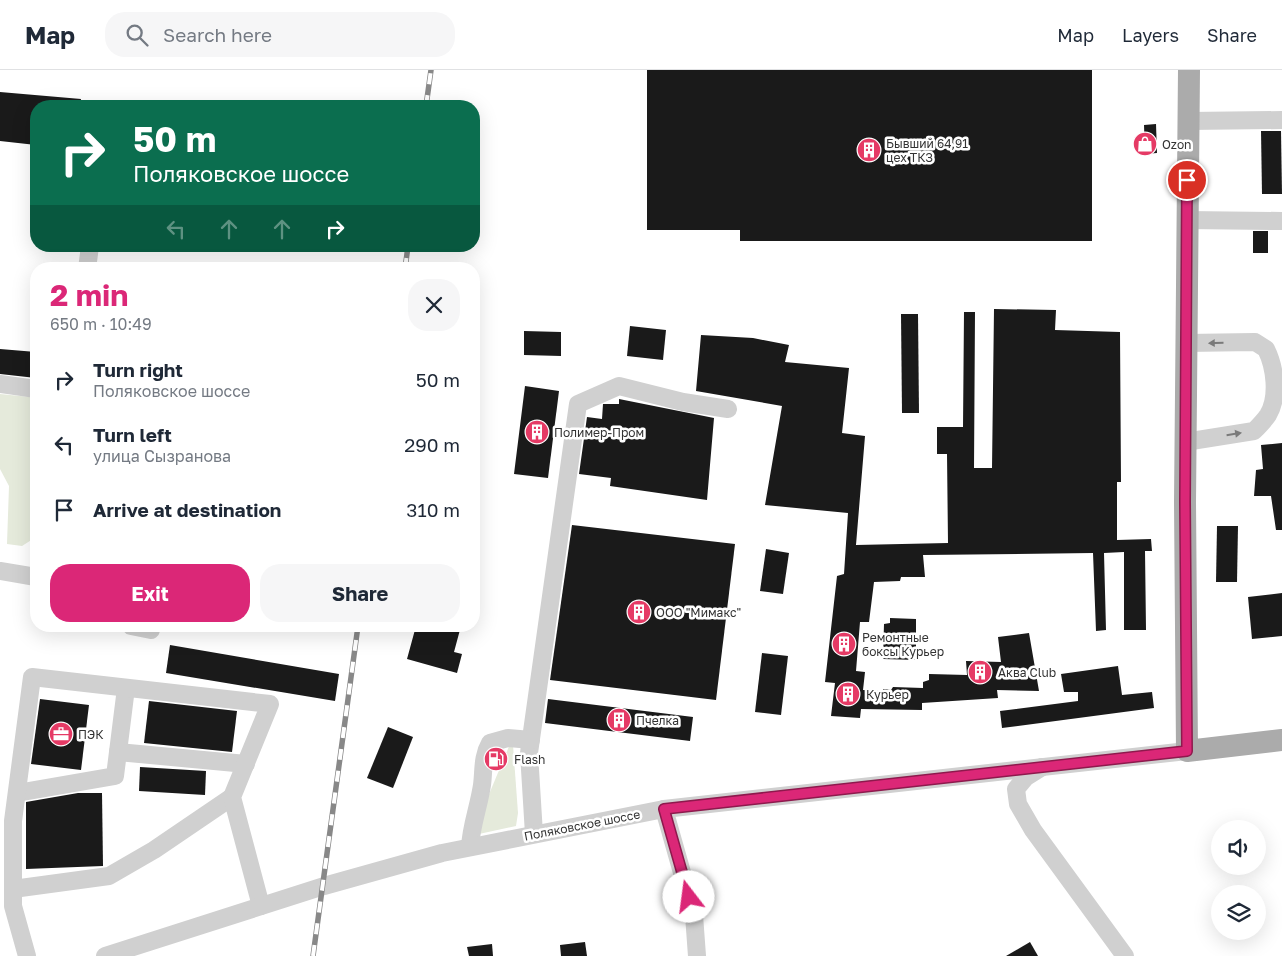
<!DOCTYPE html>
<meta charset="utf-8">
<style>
:root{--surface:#fff;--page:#f6f6f7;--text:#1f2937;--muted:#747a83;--line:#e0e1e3;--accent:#db2777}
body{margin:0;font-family:"Golos Text",sans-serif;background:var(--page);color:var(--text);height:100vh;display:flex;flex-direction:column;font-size:19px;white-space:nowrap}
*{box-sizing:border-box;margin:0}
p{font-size:16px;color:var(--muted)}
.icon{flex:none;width:28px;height:28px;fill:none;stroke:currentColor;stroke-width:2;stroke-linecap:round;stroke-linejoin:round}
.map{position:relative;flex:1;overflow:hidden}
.drawer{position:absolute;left:30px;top:192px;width:450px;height:370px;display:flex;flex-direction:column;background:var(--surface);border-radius:20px;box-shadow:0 5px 20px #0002}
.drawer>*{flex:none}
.banner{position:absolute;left:30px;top:30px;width:450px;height:152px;border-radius:20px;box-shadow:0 5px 20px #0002;background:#0b6e4f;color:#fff;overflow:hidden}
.tools{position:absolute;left:1211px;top:750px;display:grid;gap:10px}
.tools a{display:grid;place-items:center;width:55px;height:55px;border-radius:50%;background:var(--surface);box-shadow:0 5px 20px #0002;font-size:25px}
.pin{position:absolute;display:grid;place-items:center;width:42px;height:42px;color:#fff;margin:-21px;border:2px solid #fff;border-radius:50%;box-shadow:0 1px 5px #0007}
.me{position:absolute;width:55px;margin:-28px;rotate:345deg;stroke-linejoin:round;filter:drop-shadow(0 0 4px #0008)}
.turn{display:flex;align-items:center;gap:18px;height:105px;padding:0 20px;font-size:22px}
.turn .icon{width:65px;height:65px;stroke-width:2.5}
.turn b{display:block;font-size:35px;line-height:42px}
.lanes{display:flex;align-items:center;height:48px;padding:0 20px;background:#0003;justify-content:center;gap:25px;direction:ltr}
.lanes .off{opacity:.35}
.round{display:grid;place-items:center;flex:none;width:52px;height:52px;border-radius:20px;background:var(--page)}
.headline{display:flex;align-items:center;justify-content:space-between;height:85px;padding:0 20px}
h1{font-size:30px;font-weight:700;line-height:38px;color:var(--accent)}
.button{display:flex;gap:10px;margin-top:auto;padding:10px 20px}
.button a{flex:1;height:58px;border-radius:20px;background:var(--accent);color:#fff;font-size:20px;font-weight:700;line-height:58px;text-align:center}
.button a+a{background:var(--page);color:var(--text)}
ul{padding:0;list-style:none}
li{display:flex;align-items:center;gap:15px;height:65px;padding:0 20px}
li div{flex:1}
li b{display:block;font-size:19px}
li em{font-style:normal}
header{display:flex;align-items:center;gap:30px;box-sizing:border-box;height:70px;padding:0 25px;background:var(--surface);border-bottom:1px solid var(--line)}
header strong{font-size:24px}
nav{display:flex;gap:28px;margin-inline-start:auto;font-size:18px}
.search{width:350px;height:45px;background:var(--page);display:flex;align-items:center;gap:12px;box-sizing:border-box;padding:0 18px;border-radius:20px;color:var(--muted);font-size:19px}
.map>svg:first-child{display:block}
.green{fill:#e5eadb}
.building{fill:#1a1a1a}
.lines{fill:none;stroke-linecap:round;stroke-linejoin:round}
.minor{stroke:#d0d0d0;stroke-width:18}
.major{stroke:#ababab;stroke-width:22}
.rail-casing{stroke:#888;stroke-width:5.5}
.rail{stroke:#fff;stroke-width:4;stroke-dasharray:11;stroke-linecap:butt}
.oneway{fill:#7a7a7a}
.route-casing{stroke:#8e194d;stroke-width:12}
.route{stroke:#db2777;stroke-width:9}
.labels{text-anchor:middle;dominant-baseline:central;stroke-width:5;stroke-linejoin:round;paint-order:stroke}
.poi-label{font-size:12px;fill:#333;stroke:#fff;text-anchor:start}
.street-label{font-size:12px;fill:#333;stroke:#fff}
</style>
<header>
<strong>Map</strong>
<div class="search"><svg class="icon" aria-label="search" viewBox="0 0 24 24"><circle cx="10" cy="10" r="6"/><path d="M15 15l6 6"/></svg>Search here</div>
<nav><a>Map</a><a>Layers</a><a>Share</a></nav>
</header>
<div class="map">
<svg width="1282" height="886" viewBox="0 0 1282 886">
<rect width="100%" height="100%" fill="#fff"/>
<g class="green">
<polygon points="0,324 30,327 36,331 36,467 22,476 7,474 9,416 0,399"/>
<polygon points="510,674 513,675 518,743 516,756 479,764 477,753"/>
</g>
<g class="building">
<polygon points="647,0 1092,0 1092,171 740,171 740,160 647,160"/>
<polygon points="0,22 81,29 80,36 36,36 36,75 0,71"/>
<polygon points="1156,54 1157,83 1145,84 1144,55"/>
<polygon points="1261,61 1281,61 1282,124 1262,124"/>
<rect x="1253" y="161" width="15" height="22"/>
<polygon points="994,239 1056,240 1055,260 1120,262 1121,412 1117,412 1117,470 1151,469 1152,481 1145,481 1146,560 1124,560 1124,482 1104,483 1106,560 1096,561 1093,483 923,485 925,507 901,507 900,511 874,512 869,552 860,552 856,601 865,602 863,620 883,621 883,619 891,620 893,617 923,618 923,612 929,610 929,604 967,605 966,591 1001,592 998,567 1029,563 1039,621 997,620 998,628 922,633 922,640 861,639 860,648 831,646 835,613 825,612 837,506 844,504 848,443 765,435 782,336 696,321 701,265 753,268 789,275 785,292 849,298 842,363 865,366 856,475 948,473 947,384 937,384 937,357 963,357 964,242 975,242 974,398 992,398"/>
<polygon points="901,244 918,244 919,343 902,343"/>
<polygon points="630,256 666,260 663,290 627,286"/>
<polygon points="524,261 561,262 561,286 524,285"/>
<polygon points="0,279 36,282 36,308 0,304"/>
<polygon points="525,316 559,321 548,408 514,404"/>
<polygon points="619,329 714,348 707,430 610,416 611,408 579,404 587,347 602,349 603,334 619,334"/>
<polygon points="1282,373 1282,460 1276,460 1271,426 1254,426 1256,400 1263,399 1261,375"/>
<polygon points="572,455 735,474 716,630 550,610"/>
<polygon points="1217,456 1238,456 1237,512 1216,512"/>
<polygon points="766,479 789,483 783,524 760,521"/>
<polygon points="1282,523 1282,566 1252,569 1248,527"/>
<polygon points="890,548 916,549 916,590 883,589 884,554 890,553"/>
<polygon points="416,556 461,556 454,582 462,584 457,603 407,589"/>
<polygon points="170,575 339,604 335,631 166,603"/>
<polygon points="762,583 788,586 781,645 755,642"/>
<polygon points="1118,596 1122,625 1152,622 1154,638 1002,658 1000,641 1078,631 1078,622 1064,622 1061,604"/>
<polygon points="40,629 89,635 81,700 31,694"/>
<polygon points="548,629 693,647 690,671 545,653"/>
<polygon points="149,631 237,641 232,682 144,673"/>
<polygon points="388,657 413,667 393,718 367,708"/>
<polygon points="501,681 506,683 499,700 494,698 494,695 497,682"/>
<polygon points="140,697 206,701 205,725 139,721"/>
<polygon points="78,723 102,723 103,796 26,799 26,732"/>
<polygon points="585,872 587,886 561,886 560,875"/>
<polygon points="1030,872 1038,886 1006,886"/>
<polygon points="492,874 493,886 469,886 467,877"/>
</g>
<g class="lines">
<g class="minor">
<polyline points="1188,51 1282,50"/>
<polyline points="1186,150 1282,151"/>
<polyline points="87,199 90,176"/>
<polyline points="0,314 36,319"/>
<path d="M1185 372 1254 361C1259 356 1264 351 1268 345 1279 327 1275 297 1266 279L1255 272 1186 273"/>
<polyline points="0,501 36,507"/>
<polyline points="131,556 151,560"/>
<polyline points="118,682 246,694"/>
<polyline points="1042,697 1026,707 1016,719 1018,734 1033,760 1125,886"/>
<polyline points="17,723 115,706 126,618"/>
<polyline points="664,739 694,845 697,886"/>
<polyline points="534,764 529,683 578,334 619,316 683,332 728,339"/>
<path d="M470 777C471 756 479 736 482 715 484 700 482 687 490 673L508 668 531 670"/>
<polyline points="13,819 109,806 154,780 232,727"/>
<polyline points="27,886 13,836 13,751 32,607 270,634 232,727 261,836"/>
<polyline points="105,886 324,816 442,783 664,739 1187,681"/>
</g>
<polyline class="major" points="1189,0 1185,432 1187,681 1282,670"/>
<g class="rail-casing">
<g id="rail">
<polyline points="426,36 431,0"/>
<polyline points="405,199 408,176"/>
<polyline points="313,886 358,556"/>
</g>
</g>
<use href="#rail" class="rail"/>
</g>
<defs><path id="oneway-solid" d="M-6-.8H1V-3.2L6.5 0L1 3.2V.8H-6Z" transform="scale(1.25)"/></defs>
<g class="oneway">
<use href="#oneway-solid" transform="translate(1216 273) rotate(179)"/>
<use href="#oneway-solid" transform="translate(1234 364) rotate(-9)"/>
</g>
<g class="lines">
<g class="route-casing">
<polyline id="route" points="689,827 664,739 1187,681 1185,432 1187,110"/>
</g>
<use href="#route" class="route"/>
</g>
<defs>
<g id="shop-disc" transform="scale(1.25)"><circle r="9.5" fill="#e53a65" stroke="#fff"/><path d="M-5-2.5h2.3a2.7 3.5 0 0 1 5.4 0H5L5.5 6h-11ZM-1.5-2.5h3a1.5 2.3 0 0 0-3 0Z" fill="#fff"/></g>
<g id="building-disc" transform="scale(1.25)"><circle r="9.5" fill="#e53a65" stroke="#fff"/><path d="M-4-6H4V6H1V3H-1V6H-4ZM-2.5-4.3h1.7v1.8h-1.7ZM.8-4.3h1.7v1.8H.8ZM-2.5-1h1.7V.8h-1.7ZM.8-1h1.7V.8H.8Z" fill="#fff"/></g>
<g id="office-disc" transform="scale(1.25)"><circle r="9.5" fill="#e53a65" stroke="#fff"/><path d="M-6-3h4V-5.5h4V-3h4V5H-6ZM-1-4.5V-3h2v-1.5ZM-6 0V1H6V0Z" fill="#fff"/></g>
<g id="fuel-disc" transform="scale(1.25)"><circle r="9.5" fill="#e53a65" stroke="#fff"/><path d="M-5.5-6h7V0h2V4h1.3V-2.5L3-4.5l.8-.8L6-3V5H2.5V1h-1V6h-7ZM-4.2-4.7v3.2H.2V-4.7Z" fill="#fff"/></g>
</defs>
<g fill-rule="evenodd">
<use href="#shop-disc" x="1145" y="74"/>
<use href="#building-disc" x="869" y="80"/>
<use href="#building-disc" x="537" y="362"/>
<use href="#building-disc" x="639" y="542"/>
<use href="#building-disc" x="844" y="574"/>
<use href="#building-disc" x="980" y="602"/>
<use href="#building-disc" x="848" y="624"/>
<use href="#building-disc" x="619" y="650"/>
<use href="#office-disc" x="61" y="664"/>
<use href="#fuel-disc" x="496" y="689"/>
</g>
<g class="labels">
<g class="poi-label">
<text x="886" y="73">Бывший 64,91<tspan x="886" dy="14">цех ТКЗ</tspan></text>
<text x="1162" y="74">Ozon</text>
<text x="554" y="362">Полимер-Пром</text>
<text x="656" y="542">ООО "Мимакс"</text>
<text x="862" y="567">Ремонтные<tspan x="862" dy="14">боксы Курьер</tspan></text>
<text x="998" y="602">Аква Club</text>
<text x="866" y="624">Курьер</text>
<text x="636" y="650">Пчелка</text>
<text x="78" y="664">ПЭК</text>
<text x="514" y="689">Flash</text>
</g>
<g class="street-label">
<text transform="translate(582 755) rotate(-11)">Поляковское шоссе</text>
</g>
</g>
</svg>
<div class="tools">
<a><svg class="icon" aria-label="sound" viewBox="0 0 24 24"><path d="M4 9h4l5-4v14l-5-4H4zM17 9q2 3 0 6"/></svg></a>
<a><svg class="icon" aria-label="layers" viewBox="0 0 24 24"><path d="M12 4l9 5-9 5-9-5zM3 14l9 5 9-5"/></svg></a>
</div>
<div class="pin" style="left:1187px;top:110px;background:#d93025"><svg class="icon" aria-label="arrive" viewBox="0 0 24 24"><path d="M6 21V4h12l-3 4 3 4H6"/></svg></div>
<svg class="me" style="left:689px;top:827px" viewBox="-20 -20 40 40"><circle r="19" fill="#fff"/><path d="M0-13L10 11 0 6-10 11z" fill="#db2777"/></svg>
<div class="banner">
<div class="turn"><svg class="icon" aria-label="right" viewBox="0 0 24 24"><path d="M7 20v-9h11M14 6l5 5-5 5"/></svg><div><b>50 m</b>Поляковское шоссе</div></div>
<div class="lanes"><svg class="icon off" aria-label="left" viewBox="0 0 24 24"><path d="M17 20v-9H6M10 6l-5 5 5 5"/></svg><svg class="icon off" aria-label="ahead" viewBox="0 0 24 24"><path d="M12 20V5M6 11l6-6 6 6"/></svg><svg class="icon off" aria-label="ahead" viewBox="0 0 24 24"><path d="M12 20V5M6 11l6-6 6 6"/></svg><svg class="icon" aria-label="right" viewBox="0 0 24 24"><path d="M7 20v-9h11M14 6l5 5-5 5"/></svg></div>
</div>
<section class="drawer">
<div class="headline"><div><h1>2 min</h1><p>650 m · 10:49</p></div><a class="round"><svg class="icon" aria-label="close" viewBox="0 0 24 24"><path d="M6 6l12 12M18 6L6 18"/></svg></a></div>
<ul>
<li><svg class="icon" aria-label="right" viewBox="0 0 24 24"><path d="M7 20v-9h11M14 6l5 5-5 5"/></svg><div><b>Turn right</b><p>Поляковское шоссе</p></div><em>50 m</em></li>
<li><svg class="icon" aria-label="left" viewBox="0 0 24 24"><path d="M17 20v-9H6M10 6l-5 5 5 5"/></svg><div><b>Turn left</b><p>улица Сызранова</p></div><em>290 m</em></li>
<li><svg class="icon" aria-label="arrive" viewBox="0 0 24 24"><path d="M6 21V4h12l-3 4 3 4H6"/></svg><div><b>Arrive at destination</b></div><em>310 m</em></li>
</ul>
<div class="button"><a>Exit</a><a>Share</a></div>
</section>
</div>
